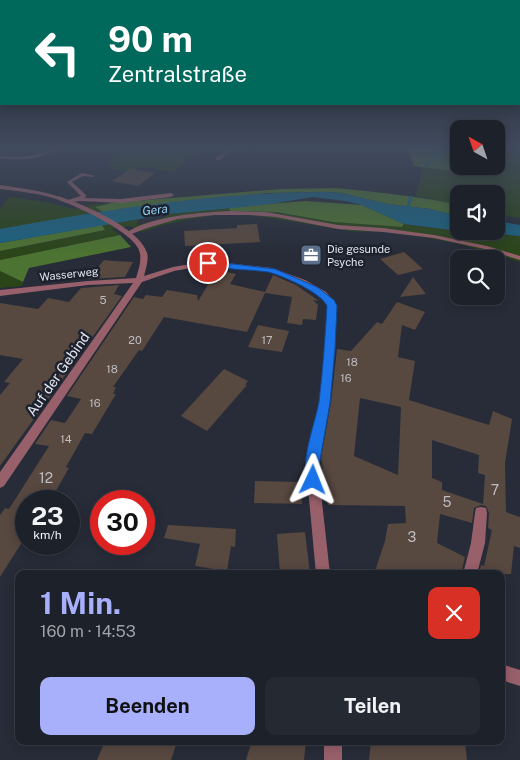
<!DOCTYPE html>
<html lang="de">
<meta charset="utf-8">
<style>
:root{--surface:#1d212a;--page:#252932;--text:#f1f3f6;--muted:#a0a3a8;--line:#3b3e47;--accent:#a8b0fc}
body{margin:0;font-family:"Public Sans",sans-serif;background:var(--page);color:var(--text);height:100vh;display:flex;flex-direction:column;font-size:19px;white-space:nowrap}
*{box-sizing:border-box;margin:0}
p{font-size:16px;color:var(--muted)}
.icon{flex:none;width:28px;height:28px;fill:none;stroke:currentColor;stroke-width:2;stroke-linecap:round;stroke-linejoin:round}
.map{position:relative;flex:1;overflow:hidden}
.side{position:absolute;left:15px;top:570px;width:490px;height:175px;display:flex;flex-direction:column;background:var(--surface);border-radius:10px;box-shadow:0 2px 12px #0003,0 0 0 1px var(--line)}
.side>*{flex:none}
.top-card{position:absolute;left:0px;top:0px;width:520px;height:105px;box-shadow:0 2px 12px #0003,0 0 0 1px var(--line);background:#00695c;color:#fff;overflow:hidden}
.needle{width:32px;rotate:320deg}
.tools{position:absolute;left:450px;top:120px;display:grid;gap:10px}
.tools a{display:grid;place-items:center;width:55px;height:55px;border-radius:10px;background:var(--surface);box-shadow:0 2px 12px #0003,0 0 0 1px var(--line);font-size:25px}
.speed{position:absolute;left:15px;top:490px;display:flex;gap:10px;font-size:25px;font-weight:700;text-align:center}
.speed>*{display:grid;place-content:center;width:65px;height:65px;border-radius:50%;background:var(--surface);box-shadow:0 2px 12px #0003,0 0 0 1px var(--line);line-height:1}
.speed small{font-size:12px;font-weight:400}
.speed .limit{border:8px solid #d22;background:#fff;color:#111}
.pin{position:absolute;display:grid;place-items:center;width:42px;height:42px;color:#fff;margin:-21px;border:2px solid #fff;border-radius:50%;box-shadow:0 1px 5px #0007}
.me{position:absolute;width:55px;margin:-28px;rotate:2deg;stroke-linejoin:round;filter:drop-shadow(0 0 4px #0008)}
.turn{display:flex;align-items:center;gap:18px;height:105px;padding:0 25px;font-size:22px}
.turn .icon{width:65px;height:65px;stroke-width:2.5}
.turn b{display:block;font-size:35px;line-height:42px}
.round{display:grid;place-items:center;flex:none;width:52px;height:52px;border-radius:10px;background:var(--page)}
.overview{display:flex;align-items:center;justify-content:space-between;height:85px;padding:0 25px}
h1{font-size:30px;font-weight:700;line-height:38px;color:var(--accent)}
.cta{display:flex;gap:10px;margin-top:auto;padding:10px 25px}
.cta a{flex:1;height:58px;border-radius:10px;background:var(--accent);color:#111;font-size:20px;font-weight:700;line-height:58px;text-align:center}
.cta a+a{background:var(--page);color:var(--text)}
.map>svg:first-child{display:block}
.green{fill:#2b4519}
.forest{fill:#4c7331}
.water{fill:#1c6381}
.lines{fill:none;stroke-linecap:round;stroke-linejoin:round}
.stream{stroke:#1c6381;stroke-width:3}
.building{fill:#574840;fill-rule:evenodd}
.service{fill:#98606b;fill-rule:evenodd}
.minor{fill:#98606b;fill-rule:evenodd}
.route{fill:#1a73e8;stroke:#114b97}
.labels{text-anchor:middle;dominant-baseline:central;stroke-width:5;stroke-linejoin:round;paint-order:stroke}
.far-poi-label{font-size:11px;fill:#e0e4ec;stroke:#1d222e;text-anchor:start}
.far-street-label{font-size:11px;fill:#e0e4ec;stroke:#1d222e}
.number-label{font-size:11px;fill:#bebdc1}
.far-water-label{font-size:12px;font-style:italic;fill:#91d2f3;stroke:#1d222e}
.street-label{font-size:14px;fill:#e0e4ec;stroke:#1d222e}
.near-number-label{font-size:14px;fill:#bebdc1}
</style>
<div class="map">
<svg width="520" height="760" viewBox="0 0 520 760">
<rect width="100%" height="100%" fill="#272c38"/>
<g class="green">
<polygon points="113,147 202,147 173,172 142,166 132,172 109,168 114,164 106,162 124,150"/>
<polygon points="499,147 520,147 520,218 496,214 496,194 459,194 459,205 416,196 423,167 479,174 499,171"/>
<polygon points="10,197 51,203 72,209 89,207 86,205 111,203 100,205 96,208 103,212 0,229 0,209"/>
<path d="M229 207 231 211 276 212 333 222 402 227 404 224 459 231 520 236V262C478 247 430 236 386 232 374 231 363 232 351 231 320 227 289 220 257 216 219 211 177 220 141 232L130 226 112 229 120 235 0 260V251L105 230 102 225 139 219 136 225 162 219 169 214Z"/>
<polygon points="0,271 23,282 22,286 0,288"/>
</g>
<g class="forest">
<polygon points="407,147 459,147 459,166 496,166 496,147 499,147 499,171 479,174 414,166"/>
<path d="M335 188C376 192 418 196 459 205V216L430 209 388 204 341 193 326 192 266 193 103 212 95 207 111 203 281 189Z"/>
<polygon points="306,201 362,205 404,224 402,227 333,222 276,212 230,211 229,207"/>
<polygon points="102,225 105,230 0,251 0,243"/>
<polygon points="120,235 131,247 29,268 23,282 0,271 0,260"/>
</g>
<g class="water">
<path d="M326 192 341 193 388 204 430 209 459 216V231L404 224 362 205 345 201 313 197 264 205 169 214 0 243V229C107 209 216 192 326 192Z"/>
<polygon points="496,221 520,225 520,236 463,231 496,231"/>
</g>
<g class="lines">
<g class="stream">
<polyline points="426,165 436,155 438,147"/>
<polyline points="406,212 411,197"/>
</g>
</g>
<g class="building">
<polygon points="130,169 155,173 138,186 112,181"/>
<polygon points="257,224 260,242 185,246 184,231 237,228 237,225"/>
<polygon points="404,252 423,269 398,275 380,259"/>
<polygon points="104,260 114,261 133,262 125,277 88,279"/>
<polygon points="217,270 236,274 230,284 265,292 273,275 296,285 319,301 313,300 318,305 316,320 303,319 302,325 287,323 292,297 265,293 247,332 164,317 142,351 139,350 113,387 116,387 113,394 116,394 92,434 85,433 66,467 69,468 50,501 26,501 26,536 0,577 0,515 5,508 9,509 49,446 35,444 51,420 65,423 81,399 67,396 134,297 143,299 146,295 162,297 167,290 197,295 198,301"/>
<polygon points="413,277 426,294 400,297"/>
<polygon points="119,285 114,294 122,296 0,466 0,395 10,383 4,382 23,359 0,355 0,303 38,309 48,298 69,302 81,288"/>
<path d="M397 302 425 312 415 330 402 325 398 357 415 361 409 400 489 425 493 411 512 419 505 463 506 512 520 517V548L514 546 511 574H479L481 565 484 566 492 530 488 528 489 513 486 506 481 505 474 508 472 523 440 514 437 543 465 557 461 574H374L385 541 388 524 406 523 405 506 328 505 325 483H327L325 482 321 458 331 403 337 349 351 351 377 322 382 324ZM360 398 401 407 398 475 354 456ZM432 440 479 455 478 473 485 475 483 504 442 490V482L432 478Z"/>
<polygon points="258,325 289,331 282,352 248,347"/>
<polygon points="224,369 248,381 245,385 247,385 207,431 181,416"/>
<polygon points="255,481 301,482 302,504 254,503"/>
<polygon points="168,525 236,529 235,547 231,546 227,571 195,566 200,544 164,538"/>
<polygon points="305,532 310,574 280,574 277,534"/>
<polygon points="105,741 168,741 176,745 171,760 97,760"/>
<polygon points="252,741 306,741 304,760 246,760"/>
<polygon points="371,741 465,741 467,760 369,760"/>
</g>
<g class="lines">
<g class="service">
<path d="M54 147H60C42 160 21 161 0 158V156C19 158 37 157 54 147Z"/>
<polygon points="82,173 95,176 93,177 83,176 72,182 86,195 85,198 121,199 171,193 174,195 171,197 121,203 80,201 65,203 65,201 81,196 67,182"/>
<path d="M232 211 266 212 338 225 383 228 434 235 487 246 520 256V260L485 249 434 238 383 232 338 229 276 217 249 215H214L178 219 147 228 129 235 126 233C150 216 203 212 232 211Z"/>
</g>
<g class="minor">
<polygon points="230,147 236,147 220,160 216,160 216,158"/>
<path d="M0 185C19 188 39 190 57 196 80 202 141 229 147 253 149 260 146 268 144 276L173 267 208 261 272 268 305 280 326 292 333 300 336 307 335 348 329 403 318 466 330 574H316L306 466 319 403 325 348 328 307 325 301 320 296 299 284 271 272 208 265 174 271 142 282 4 486 0 488V472L133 283 88 285 0 296V290L88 281 136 278C139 269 143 257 138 248 129 230 73 204 53 198 36 193 18 191 0 189Z"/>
<polygon points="481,507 486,508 487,513 485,543 477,574 463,574 471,543 475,513 476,508"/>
<polygon points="501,664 520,670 520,686 501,680"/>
<rect x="324" y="741" width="18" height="19"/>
</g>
</g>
<linearGradient id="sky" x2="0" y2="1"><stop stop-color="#15181f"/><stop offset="0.58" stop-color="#414b5e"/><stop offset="1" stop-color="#414b5e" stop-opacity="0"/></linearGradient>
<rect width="520" height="254" fill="url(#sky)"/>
<path class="route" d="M208 261 275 269 317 287 334 300 337 306 335 348 330 403 319 466 320 480 318 484 313 486 308 484C299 464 315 424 319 402 323 370 325 338 327 306 322 293 282 275 268 272 247 269 226 270 205 265L204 263Z"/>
<defs>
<g id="office-square" transform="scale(1.125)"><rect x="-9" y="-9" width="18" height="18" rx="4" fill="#5c6f8a" stroke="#1d222e"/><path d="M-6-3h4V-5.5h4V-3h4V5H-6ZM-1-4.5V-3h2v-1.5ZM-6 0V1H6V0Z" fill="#fff"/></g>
</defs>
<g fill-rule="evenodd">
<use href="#office-square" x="311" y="255"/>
</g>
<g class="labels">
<g class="far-poi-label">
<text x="327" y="249">Die gesunde<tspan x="327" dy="13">Psyche</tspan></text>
</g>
<g class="far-street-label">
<text transform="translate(69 274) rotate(-6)">Wasserweg</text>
</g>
<g class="number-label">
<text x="103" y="300">5</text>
<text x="135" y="340">20</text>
<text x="267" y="340">17</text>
<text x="352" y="362">18</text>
<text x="112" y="369">18</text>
<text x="346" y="378">16</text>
<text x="95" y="403">16</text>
<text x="66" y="439">14</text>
</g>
<g class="far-water-label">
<text transform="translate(155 210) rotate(-6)">Gera</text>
</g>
<g class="street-label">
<text transform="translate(58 374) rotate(-55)">Auf der Gebind</text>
</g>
<g class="near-number-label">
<text x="46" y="478">12</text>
<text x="495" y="490">7</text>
<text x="447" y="502">5</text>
<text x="412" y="537">3</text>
</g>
</g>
</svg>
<div class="tools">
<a><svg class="needle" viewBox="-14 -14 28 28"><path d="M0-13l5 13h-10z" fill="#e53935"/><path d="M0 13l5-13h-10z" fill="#a0a3a8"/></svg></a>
<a><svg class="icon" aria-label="sound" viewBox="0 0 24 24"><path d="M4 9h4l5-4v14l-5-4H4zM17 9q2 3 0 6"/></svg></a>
<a><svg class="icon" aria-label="search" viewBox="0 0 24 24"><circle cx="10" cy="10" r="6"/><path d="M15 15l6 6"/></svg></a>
</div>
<div class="speed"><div>23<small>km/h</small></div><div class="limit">30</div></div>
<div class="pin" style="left:208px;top:263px;background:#d93025"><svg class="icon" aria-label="arrive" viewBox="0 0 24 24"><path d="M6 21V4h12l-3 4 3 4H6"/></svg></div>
<svg class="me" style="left:313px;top:480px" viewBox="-20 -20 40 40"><path d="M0-17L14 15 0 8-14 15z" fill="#1a73e8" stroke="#fff" stroke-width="4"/></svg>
<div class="top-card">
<div class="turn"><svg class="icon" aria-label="left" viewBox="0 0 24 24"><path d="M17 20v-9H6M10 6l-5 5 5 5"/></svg><div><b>90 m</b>Zentralstraße</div></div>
</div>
<section class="side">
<div class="overview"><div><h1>1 Min.</h1><p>160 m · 14:53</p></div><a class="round" style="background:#d93025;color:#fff"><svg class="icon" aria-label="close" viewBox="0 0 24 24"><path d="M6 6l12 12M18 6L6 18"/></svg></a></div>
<div class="cta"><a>Beenden</a><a>Teilen</a></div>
</section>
</div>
